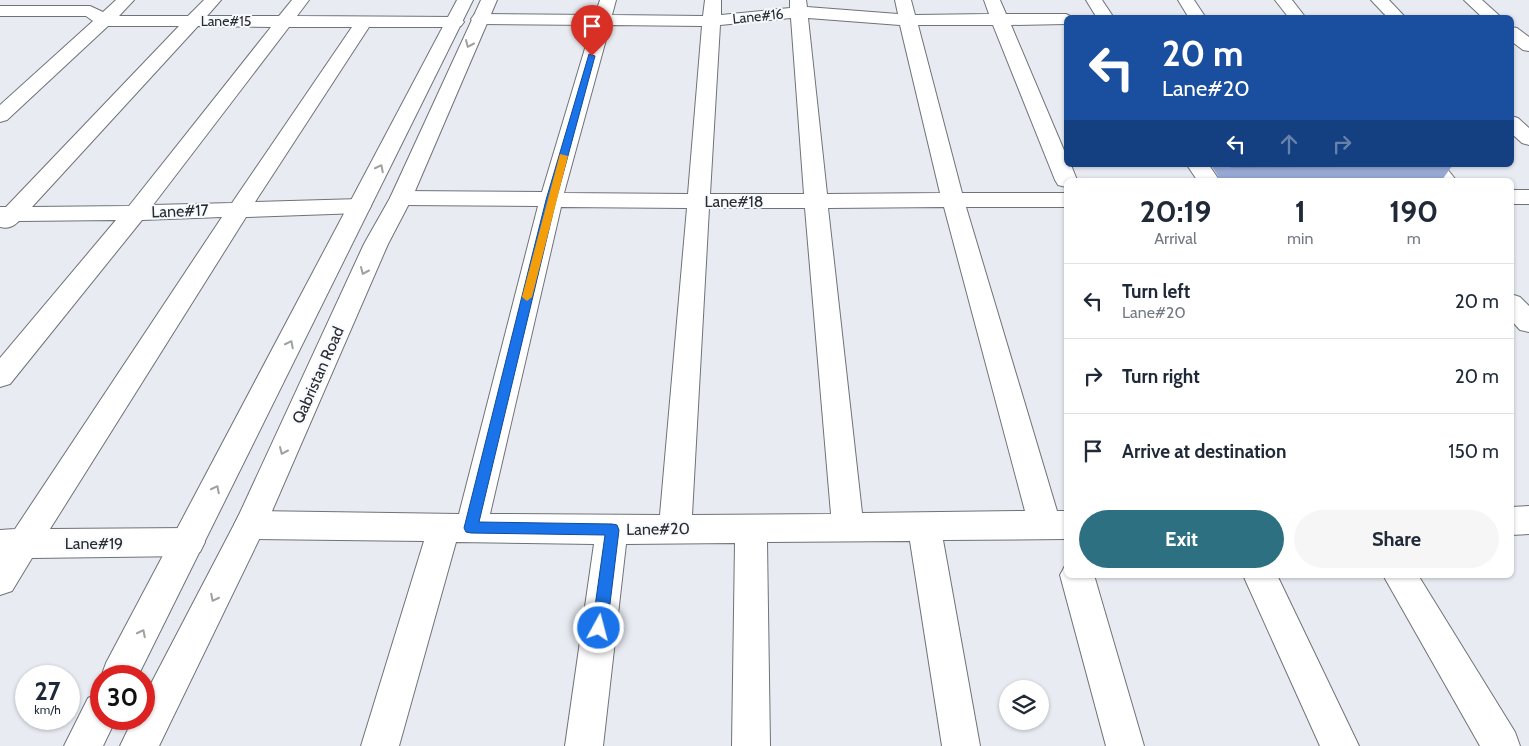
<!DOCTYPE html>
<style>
:root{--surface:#fff;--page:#f6f6f7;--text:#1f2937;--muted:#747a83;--line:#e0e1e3;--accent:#2d7081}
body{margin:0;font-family:Cabin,sans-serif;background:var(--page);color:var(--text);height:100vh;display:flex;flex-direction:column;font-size:19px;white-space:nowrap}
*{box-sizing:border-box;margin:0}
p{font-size:16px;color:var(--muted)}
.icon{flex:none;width:28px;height:28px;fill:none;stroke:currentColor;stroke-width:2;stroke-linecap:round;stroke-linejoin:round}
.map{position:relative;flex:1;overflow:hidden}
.side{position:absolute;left:1064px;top:178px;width:450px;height:400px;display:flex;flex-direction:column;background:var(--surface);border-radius:8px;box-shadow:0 1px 4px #0004}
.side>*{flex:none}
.top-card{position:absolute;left:1064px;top:15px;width:450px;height:152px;border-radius:8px;box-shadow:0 1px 4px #0004;background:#1a4fa0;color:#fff;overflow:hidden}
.controls{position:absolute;left:999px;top:680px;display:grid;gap:10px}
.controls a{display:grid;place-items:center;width:50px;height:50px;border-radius:50%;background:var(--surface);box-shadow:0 1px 4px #0004;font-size:25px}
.speed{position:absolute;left:15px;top:665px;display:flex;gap:10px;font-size:25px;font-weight:700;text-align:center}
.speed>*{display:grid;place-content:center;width:65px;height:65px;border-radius:50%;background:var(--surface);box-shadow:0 1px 4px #0004;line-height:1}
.speed small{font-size:12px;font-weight:400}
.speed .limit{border:8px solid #d22;background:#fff;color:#111}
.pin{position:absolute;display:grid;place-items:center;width:42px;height:42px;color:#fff;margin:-51px -21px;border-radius:50% 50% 50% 0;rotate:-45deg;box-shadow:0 0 5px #0007}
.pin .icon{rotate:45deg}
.me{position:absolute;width:55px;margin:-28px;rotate:7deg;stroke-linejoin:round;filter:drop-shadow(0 0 4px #0008)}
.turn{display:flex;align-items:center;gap:18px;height:105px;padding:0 15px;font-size:22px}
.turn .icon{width:65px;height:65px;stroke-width:2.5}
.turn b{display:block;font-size:35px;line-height:42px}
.lanes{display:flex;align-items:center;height:48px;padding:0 15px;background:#0003;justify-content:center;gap:25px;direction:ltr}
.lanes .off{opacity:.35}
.eta{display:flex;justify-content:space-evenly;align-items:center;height:85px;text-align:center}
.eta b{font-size:30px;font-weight:700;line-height:35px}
.primary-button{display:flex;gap:10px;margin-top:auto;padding:10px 15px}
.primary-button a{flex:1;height:58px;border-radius:30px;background:var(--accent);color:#fff;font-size:20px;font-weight:700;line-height:58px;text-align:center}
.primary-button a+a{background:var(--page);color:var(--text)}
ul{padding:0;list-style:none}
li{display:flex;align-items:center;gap:15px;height:75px;padding:0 15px;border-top:1px solid var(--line)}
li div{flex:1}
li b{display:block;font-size:19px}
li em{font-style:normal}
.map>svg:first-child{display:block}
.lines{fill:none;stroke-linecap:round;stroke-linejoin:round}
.minor-casing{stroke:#6f7278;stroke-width:2}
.tertiary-casing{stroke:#6f7278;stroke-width:2}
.minor{fill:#fff;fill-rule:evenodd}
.tertiary{fill:#fff;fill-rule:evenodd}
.wall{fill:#95a9d4}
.building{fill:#adc5f7;stroke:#798aad}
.oneway{stroke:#9fa0a0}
.route{fill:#1a73e8;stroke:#114b97}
.slow{fill:#f59e0b}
.labels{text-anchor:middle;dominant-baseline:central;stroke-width:4;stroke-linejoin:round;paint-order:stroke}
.far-street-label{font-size:14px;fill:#2a2b2d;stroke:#f6f9fe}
.street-label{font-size:16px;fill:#2a2b2d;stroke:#f6f9fe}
</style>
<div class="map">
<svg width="1529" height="746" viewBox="0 0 1529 746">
<rect width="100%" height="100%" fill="#e8ebf2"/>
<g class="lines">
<g class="minor-casing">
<g id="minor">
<path d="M116 0H134L119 16H188L204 0H221L207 16H279L292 0H309L297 16 455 17 461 18 464 22 461 26 455 27H369L255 202 360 199 368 201 371 206 368 211 360 213 246 217 50 529 189 528 200 532 205 542 200 552 189 556 32 558 12 591 0 595V530L15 529 222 217 142 220 10 384 0 387V358L116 220 19 221C13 227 8 229 0 227V207H6L179 26H108L7 120 0 122V105L93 21 86 16H0V6H90L103 12ZM198 26 271 27 129 206 32 207ZM289 27H352L232 203 153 205Z"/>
<path d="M600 0H616L612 15 703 16 705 0H721V15L790 8V0H806L807 7 898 14 895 0H911L915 15 989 14 984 0H1000L1006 14H1066L1074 18H1066V24L1011 25 1066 155V165H1071L1077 180H1066V187L1058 185 1055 180 993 25H918L962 193H1066V207H966L1057 511H1066V539L943 540 980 746H942L910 541 767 542 770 746H732L735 543 626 544 603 746H565L594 544 456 542 399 746H361L424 541 250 539 239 535 234 525 239 515 250 511 459 514 538 206 401 205 393 203 390 198 393 193 401 191 542 192 592 25 480 24 474 23 471 19 474 15 480 14 595 15ZM791 18 804 194H710L720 25ZM808 18 900 25 940 193 827 194ZM610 25 702 26 688 194 564 193ZM561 207 687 208 660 515 490 514ZM944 207 1025 511 862 513 828 208ZM709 208H805L831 514 692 515Z"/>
<polygon points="1086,0 1102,0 1114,18 1097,18"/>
<polygon points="1178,0 1194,0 1206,18 1189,18"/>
<polygon points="1275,0 1292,0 1306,18 1289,18"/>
<polygon points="1371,0 1389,0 1406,18 1388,18"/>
<polygon points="1464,0 1482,0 1502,18 1483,18"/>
<polygon points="1511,27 1517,28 1529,37 1529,51 1523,50 1511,41"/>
<polygon points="1511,116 1518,118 1529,128 1529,145 1522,143 1511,133"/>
<polygon points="1187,165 1209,165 1219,180 1197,180"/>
<polygon points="1421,165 1444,165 1456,180 1433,180"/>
<rect x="1511" y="190" width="18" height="14"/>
<polygon points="1511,294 1520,297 1529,306 1529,332 1520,330 1511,320"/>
<polygon points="1529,506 1529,534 1511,535 1511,507"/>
<polygon points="1066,564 1066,575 1094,575 1144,746 1106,746 1060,575"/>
<polygon points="1243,575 1277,575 1359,746 1320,746"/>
<polygon points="1383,575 1418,575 1515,732 1520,746 1480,746"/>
</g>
</g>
<g class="tertiary-casing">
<g id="tertiary">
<polygon points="457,0 473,0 138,676 101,677 106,663"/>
<polygon points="481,0 497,0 412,198 388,244 266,525 159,746 120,746 133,719 144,719 144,697 238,517 364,244 390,198"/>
<polygon points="101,692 101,719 116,719 103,746 64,746 88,698"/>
</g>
</g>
<use href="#minor" class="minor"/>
<use href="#tertiary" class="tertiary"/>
</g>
<polygon class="wall" points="1211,165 1451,165 1452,166 1442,180 1216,180 1218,176"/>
<polygon class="building" points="1230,165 1451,165 1452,166 1231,167"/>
<defs><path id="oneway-chevron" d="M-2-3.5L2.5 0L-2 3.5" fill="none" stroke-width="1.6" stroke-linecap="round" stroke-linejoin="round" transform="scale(1.25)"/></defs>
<g class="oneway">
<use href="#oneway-chevron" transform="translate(469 44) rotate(114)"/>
<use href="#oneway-chevron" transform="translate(380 168) rotate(-63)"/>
<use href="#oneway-chevron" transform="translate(364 271) rotate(114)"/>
<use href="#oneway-chevron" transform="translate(290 344) rotate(-63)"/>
<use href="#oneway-chevron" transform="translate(283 451) rotate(114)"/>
<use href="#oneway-chevron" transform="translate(216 489) rotate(-63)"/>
<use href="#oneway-chevron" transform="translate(214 598) rotate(117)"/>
<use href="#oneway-chevron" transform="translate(142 633) rotate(-63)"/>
</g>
<polygon class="route" points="589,54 595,56 556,200 479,522 612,524 617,525 619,530 607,628 604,633 599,635 594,633 592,628 605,535 471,533 466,532 464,528 546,200"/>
<polygon class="slow" points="560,154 568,156 532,297 527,301 522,297"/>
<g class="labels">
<g class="far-street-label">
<text transform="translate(758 16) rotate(-6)">Lane#16</text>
<text x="226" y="21">Lane#15</text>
</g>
<g class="street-label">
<text x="734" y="201">Lane#18</text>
<text transform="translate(180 211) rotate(-2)">Lane#17</text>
<text transform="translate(318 375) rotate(-66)">Qabristan Road</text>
<text transform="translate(658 529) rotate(-1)">Lane#20</text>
<text x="94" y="543">Lane#19</text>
</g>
</g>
</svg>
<div class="controls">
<a><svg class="icon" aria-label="layers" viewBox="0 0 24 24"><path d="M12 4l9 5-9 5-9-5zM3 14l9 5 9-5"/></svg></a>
</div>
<div class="speed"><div>27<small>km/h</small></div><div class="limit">30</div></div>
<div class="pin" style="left:592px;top:56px;background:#d93025"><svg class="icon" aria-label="arrive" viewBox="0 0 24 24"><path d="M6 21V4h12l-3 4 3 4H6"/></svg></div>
<svg class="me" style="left:599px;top:628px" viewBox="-20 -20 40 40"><circle r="17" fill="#1a73e8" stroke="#fff" stroke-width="3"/><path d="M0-11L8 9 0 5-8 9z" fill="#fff"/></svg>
<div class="top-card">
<div class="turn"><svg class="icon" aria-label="left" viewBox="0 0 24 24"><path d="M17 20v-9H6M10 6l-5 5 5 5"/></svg><div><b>20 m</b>Lane#20</div></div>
<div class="lanes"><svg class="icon" aria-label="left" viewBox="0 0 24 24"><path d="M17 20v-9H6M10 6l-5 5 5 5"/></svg><svg class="icon off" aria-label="ahead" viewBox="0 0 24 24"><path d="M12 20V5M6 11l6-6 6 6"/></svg><svg class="icon off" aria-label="right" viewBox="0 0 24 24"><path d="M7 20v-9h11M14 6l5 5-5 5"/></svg></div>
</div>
<section class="side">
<div class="eta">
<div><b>20:19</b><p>Arrival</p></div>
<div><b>1</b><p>min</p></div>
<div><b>190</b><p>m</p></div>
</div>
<ul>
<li><svg class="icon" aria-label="left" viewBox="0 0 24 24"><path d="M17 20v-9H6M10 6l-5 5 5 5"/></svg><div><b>Turn left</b><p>Lane#20</p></div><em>20 m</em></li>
<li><svg class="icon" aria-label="right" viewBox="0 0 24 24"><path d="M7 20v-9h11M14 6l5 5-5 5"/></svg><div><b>Turn right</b></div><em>20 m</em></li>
<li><svg class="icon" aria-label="arrive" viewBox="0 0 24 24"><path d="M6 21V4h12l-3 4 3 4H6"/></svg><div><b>Arrive at destination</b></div><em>150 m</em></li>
</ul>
<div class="primary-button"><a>Exit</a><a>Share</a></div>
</section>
</div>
